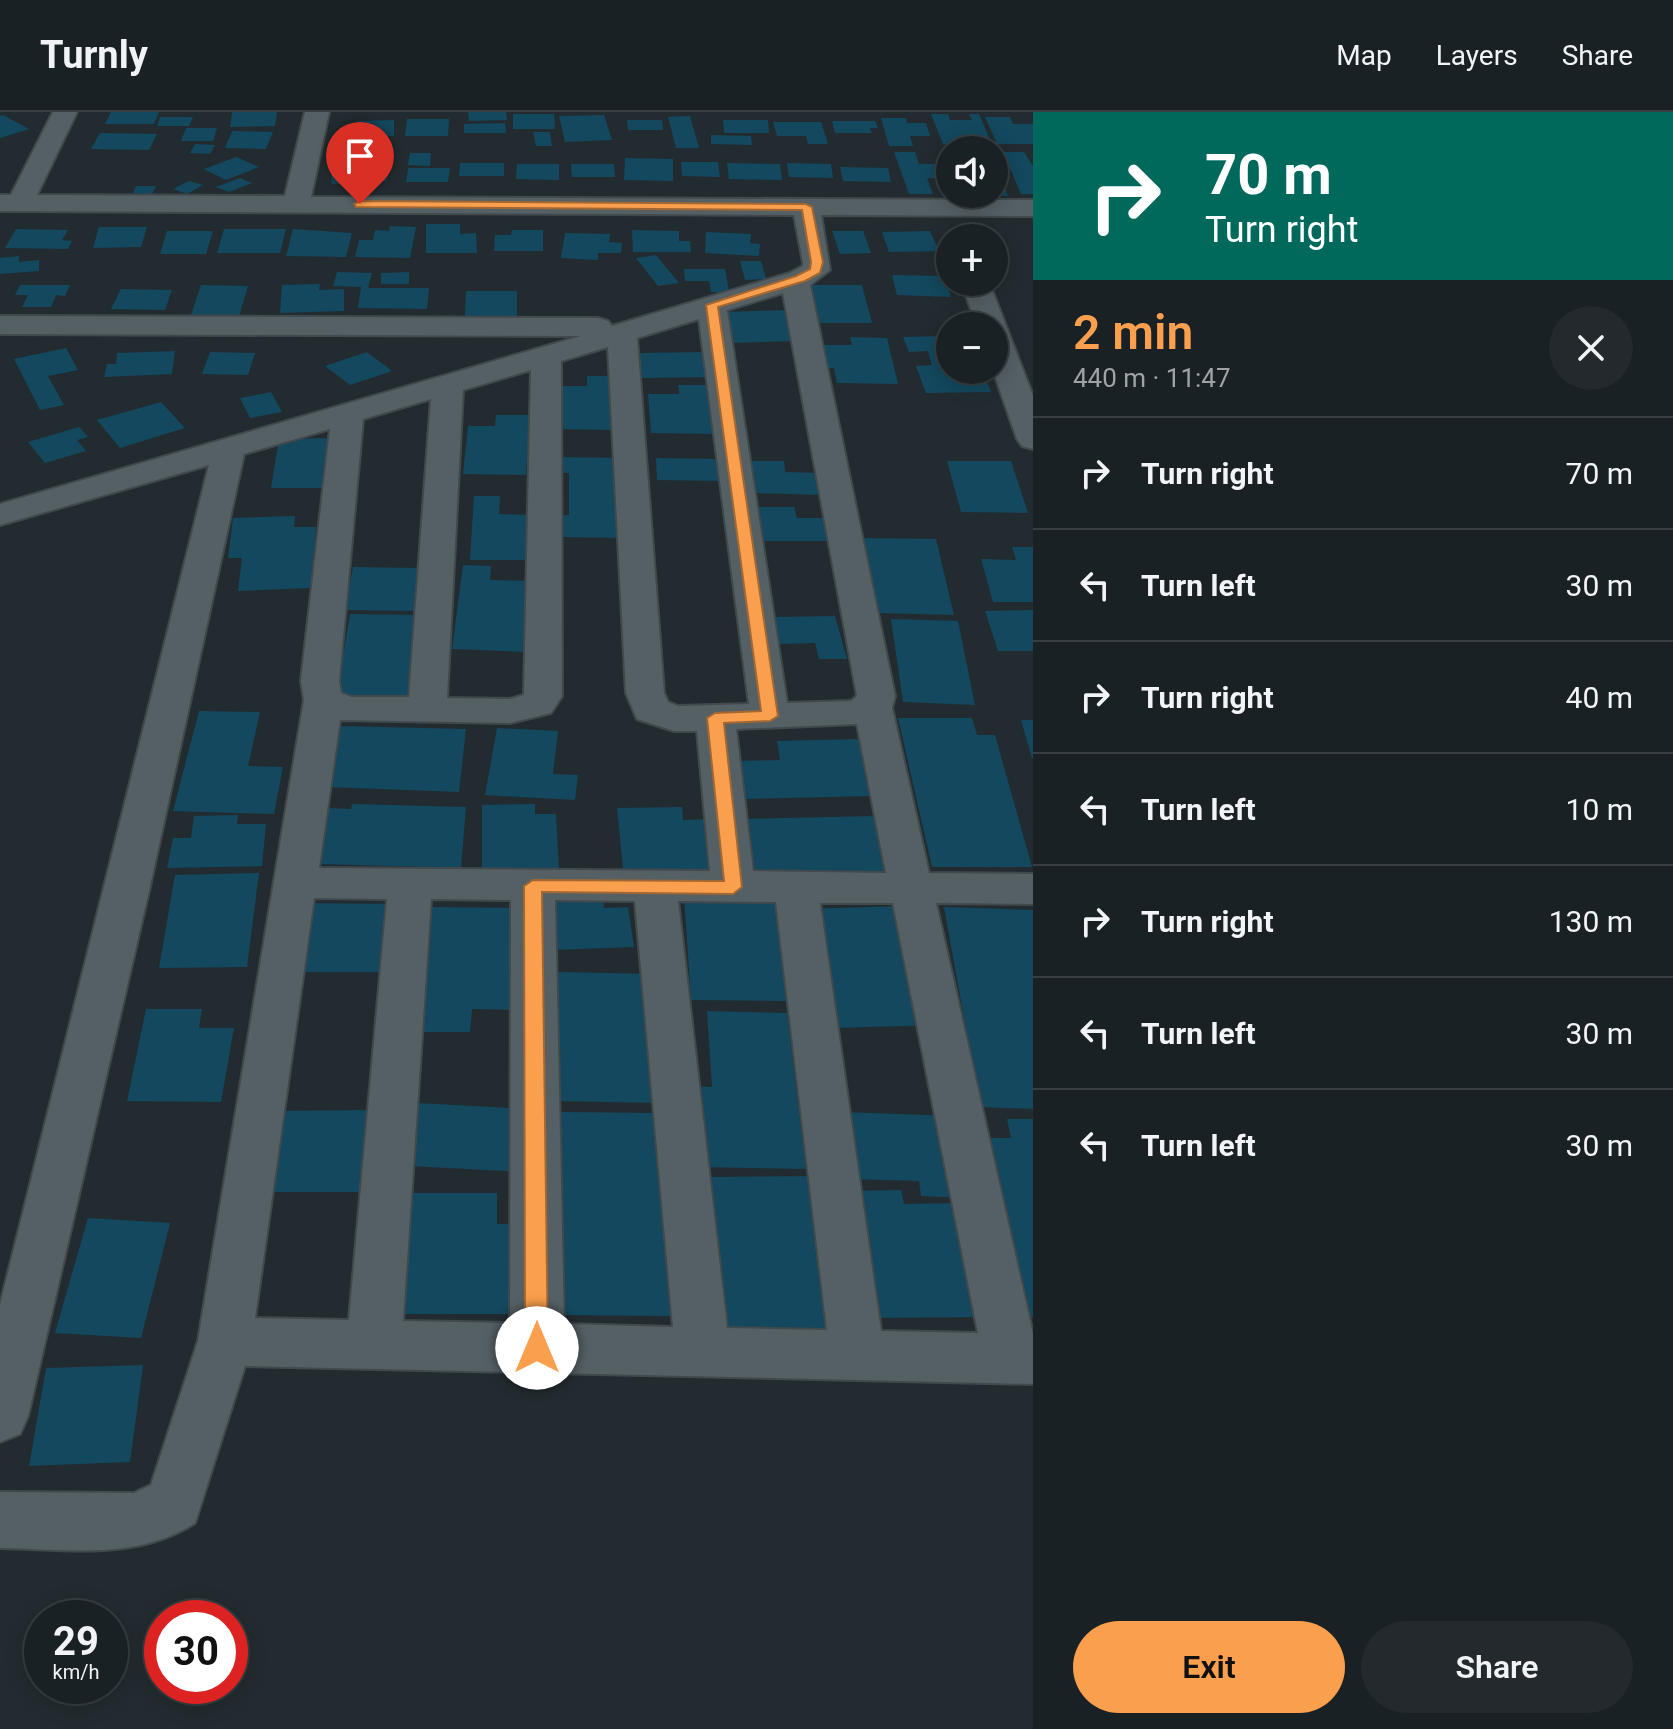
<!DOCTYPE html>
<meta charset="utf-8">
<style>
:root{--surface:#1a2124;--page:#23292c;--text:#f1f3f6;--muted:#9fa3a6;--line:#383e41;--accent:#f99f4d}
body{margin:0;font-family:Roboto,sans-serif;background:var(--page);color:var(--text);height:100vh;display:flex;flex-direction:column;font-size:30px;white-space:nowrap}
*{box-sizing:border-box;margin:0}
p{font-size:26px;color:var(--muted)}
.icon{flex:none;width:44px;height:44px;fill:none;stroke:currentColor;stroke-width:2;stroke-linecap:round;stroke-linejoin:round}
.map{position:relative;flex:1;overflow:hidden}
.panel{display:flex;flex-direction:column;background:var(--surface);width:640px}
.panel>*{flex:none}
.hud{background:#00695c;color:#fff;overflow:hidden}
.fabs{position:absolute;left:936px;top:24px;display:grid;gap:16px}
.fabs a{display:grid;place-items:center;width:72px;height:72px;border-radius:50%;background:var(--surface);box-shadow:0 4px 20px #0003,0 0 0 2px var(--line);font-size:40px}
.speed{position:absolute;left:24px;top:1488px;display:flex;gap:16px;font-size:40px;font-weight:700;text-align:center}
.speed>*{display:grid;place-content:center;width:104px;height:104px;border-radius:50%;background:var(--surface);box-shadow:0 4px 20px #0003,0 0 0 2px var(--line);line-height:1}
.speed small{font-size:20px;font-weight:400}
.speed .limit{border:12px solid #d22;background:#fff;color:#111}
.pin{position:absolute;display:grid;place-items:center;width:68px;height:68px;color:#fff;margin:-82px -34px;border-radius:50% 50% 50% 0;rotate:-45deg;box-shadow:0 0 8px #0007}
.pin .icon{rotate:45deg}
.me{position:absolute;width:88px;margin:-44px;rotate:0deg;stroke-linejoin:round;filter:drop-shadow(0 0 6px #0008)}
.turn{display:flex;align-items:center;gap:28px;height:168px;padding:0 40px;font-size:36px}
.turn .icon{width:104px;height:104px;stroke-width:2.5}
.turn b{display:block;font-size:56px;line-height:68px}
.round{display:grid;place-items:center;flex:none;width:84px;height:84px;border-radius:42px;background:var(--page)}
.summary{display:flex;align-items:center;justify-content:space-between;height:136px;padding:0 40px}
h1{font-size:48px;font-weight:600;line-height:60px;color:var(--accent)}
.action{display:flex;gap:16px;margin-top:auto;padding:16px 40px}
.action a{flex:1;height:92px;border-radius:48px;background:var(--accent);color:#111;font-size:32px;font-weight:600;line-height:92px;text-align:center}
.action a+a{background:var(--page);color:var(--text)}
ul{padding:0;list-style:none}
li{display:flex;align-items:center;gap:24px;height:112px;padding:0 40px;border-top:2px solid var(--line)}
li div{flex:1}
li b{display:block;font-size:30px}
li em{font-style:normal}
header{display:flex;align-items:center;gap:48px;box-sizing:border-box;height:112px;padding:0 40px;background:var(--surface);border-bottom:2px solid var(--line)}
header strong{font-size:38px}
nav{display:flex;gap:44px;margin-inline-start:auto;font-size:28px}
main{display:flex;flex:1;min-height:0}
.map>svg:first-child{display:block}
.building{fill:#13485e}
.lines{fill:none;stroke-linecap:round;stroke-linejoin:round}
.minor-casing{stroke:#41494d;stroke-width:4}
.minor{fill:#556065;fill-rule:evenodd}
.route{fill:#f99f4d;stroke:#a26732;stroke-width:2}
</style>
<header>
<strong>Turnly</strong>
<nav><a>Map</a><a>Layers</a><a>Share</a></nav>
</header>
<main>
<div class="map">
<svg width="1033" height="1617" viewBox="0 0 1033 1617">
<rect width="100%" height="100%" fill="#222c30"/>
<g class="building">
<polygon points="111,0 159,0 154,12 105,12"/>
<polygon points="232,0 277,0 275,14 230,15"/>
<polygon points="468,0 506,0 507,8 469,9"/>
<polygon points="513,2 554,2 555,17 513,17"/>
<polygon points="931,2 948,2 950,8 972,8 969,2 979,2 992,32 943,32"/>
<polygon points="3,3 29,17 0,26 0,4"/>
<polygon points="604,3 612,28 565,30 559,4"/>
<polygon points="690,4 699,36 676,36 668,5"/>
<polygon points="160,5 193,5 189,14 157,14"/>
<polygon points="985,5 1010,5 1013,12 1033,12 1033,32 997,32"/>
<polygon points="881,6 906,6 907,11 926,11 930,24 910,24 913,34 889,34"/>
<polygon points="407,7 449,7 448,24 405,24"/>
<polygon points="394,8 394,24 357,25 357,9"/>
<polygon points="627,8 662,8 663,18 628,18"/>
<polygon points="723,8 768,8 769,21 724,21"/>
<polygon points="832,9 875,9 878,16 870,16 872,21 835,21"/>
<polygon points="773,10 821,10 828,32 808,32 806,24 777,24"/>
<polygon points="505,11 506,21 464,21 464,12"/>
<polygon points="186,16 217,16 213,29 181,29"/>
<polygon points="232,19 273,20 266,37 225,36"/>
<polygon points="533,20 550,20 552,34 536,34"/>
<polygon points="100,21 157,22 149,38 91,37"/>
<polygon points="711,23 751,24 752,33 711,32"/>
<polygon points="195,32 215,33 210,42 190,41"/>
<polygon points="894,40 915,40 919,52 943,52 949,67 927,66 933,82 909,82"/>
<polygon points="1003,40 1024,40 1033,54 1033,82 1021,82"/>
<polygon points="410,41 431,41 430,54 408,53"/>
<polygon points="236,45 259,55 226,68 204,57"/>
<polygon points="625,46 673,47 673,69 624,68"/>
<polygon points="994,46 1008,84 994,83"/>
<polygon points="383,48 387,69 332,72 330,50"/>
<polygon points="681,50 718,50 720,65 682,64"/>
<polygon points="460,51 504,51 504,64 459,64"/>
<polygon points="727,51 780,52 782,68 729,67"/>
<polygon points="787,51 831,52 833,66 789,65"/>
<polygon points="517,52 559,52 559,68 516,67"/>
<polygon points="571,52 614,52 615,65 572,65"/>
<polygon points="840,55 888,56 891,70 843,69"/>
<polygon points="408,56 450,56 448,70 406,70"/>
<polygon points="240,66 252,71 229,80 216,75"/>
<polygon points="189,69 203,73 187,82 173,77"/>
<polygon points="136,74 156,74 152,82 133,81"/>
<polygon points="426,112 460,112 460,122 476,121 477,141 426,141"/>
<polygon points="390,114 416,115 410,146 355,145 359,128 373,128 375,118 389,119"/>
<polygon points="99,115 147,115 141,135 93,136"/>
<polygon points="16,117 68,118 62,128 72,129 68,137 5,136"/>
<polygon points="224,117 286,117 280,141 217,141"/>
<polygon points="293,117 352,121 346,145 286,144"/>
<polygon points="512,118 543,118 543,139 494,139 495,123 511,123"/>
<polygon points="632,118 679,119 679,129 690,129 691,140 633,140"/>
<polygon points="167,119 213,119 206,142 160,142"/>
<polygon points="832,119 863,119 871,141 840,142"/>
<polygon points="930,119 939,139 889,140 882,120"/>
<polygon points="706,120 751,122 750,131 760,132 759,144 705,141"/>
<polygon points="565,121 610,122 609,130 622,131 621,141 598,141 598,148 561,146"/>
<polygon points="656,143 679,171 658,174 636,146"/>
<polygon points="19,144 19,150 39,148 39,159 0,162 0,146"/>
<polygon points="740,149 761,149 766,167 745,168"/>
<polygon points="684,157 725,157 729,180 711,180 709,169 685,169"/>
<polygon points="337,160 372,161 368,176 429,176 427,197 358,196 361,175 333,174"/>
<polygon points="409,160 409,172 381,172 381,161"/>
<polygon points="892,163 945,164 951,185 897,183"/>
<polygon points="320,172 319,178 344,177 344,199 280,201 282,173"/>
<polygon points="20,173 70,173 65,184 56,183 51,195 22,195 28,183 15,183"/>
<polygon points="201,173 248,174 239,204 191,203"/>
<polygon points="811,173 862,173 872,211 813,211 806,182 813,182"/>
<polygon points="121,177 172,178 165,198 111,197"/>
<polygon points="466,179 517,179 517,204 465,204"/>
<polygon points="787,198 797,229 730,231 722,200"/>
<polygon points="950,224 950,258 982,258 991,280 926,281 916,254 932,253 928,239 909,240 903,225"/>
<polygon points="850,225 887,226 898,272 837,271 834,256 827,256 822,233 852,233"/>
<polygon points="66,236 78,258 48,264 64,293 40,298 14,247"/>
<polygon points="175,239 172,262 104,265 107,252 116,252 117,241"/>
<polygon points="210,240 255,241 248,263 202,262"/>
<polygon points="367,240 392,259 350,273 325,254"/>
<polygon points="708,240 714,265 642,266 638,241"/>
<polygon points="587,264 614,264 614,318 554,317 556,274 587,274"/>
<polygon points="678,273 710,273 715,322 651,321 648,282 679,282"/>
<polygon points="271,280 282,300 250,306 240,286"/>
<polygon points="161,290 185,316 120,336 97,308"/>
<polygon points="496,303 530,303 526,363 463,362 468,314 495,314"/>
<polygon points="79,315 88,325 77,328 86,339 45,351 28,330"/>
<polygon points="330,326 325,376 271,376 279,327"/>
<polygon points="559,345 622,346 624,426 558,425 557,403 569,403 569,361 558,361"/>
<polygon points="656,346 720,347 722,369 657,368"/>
<polygon points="750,349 784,349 785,360 819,361 822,383 753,381"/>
<polygon points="947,349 1011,349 1028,401 961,400"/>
<polygon points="474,384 500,384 499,402 530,403 529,448 470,448"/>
<polygon points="755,395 794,395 797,406 825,406 831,429 762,429"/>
<polygon points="295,404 294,415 316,415 312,476 238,479 242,446 228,446 233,406"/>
<polygon points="863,426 936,427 954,503 876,501"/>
<polygon points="1012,435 1033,435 1033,490 993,490 981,447 1016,448"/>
<polygon points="463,453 491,454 490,468 532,469 527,540 452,537"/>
<polygon points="353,455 421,456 415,499 345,498"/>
<polygon points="1033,498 1033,539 998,539 985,499"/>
<polygon points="350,502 418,503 408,589 336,588"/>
<polygon points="835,504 847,547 819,547 815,531 779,532 773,505"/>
<polygon points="891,507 958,509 975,593 903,590"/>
<polygon points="199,599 260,600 248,654 283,655 274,702 173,699"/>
<polygon points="898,606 972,606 977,623 995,623 1032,755 932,755"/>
<polygon points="1021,608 1033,608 1033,646 1032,646"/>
<polygon points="340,614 466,617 459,680 328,675"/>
<polygon points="497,616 558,619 553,662 578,663 575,688 485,683"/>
<polygon points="859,627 873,684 744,687 737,649 780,648 777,629"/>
<polygon points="352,692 466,695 461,756 319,752 328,696 351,697"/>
<polygon points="535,692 535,702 556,702 559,759 482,760 482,693"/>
<polygon points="682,695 683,708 706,707 714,765 624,766 617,696"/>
<polygon points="238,703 237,712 266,712 262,754 167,756 173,726 191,726 194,704"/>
<polygon points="875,704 889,764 752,766 742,707"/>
<polygon points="259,761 247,855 159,856 175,763"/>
<polygon points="603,782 604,796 628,795 634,835 552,838 547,784"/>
<polygon points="684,784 775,785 788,889 691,888"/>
<polygon points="299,791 393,792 388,860 290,860"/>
<polygon points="904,794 937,913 831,916 804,797"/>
<polygon points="421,795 523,796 520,898 472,897 470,920 410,920"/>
<polygon points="944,795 1033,798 1033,997 980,995"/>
<polygon points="556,860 656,862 661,991 554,989"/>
<polygon points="146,897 202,897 199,916 234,916 221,990 127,989"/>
<polygon points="707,899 787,901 806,1057 698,1055 694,974 712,975"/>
<polygon points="417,991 530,997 524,1060 409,1054"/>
<polygon points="371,998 364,1080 256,1080 267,999"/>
<polygon points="561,1000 660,1001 670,1204 562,1203"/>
<polygon points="843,1000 951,1004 965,1086 921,1084 919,1069 849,1067"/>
<polygon points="1007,1007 1033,1007 1033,1205 1028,1206 985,1026 1011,1026"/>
<polygon points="819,1064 844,1219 720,1220 705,1065"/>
<polygon points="901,1078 904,1092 958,1091 984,1205 871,1206 848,1079"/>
<polygon points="411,1081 497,1081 497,1112 518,1112 518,1202 403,1202"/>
<polygon points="88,1106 170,1111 141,1226 55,1221"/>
<polygon points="143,1253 130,1350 29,1354 46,1256"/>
</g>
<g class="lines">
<g class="minor-casing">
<g id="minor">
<path d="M53 0H77L37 83 285 84 305 0H329L311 85 1033 88V104L821 103 830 158 810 173 895 584 892 596 929 761 1033 762V792L936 791 1033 1222V1272L245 1254 195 1411C136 1449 67 1437 0 1436V1380L134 1381 151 1373 198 1229 304 588 301 569 330 317 244 342 150 774 28 1304 20 1322 0 1330V1193L209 353 0 413V392L581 224 0 222V204L598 206 608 209 612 214 790 161 803 154V150L794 103 0 99V83H11ZM783 181 857 584 851 589 787 591 727 198ZM699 207 749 592 678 594 668 590 664 581 637 226ZM608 235 626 581 637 607 674 619H697L710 759 319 756 340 608 510 611 551 601 562 584 561 249ZM531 258 524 583 510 587 447 586 463 278ZM431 287 409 585H351L341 581 339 569 363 307ZM857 612 886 761 753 759 736 617ZM314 786 387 787 349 1208 255 1206ZM431 787 511 788 510 1211 403 1209ZM555 788 635 789 673 1215 564 1212ZM678 789 776 790 827 1218 727 1216ZM820 791H893L978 1221 881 1219Z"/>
<polygon points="961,170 989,170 1033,284 1033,337 1022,334 1017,327 993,258 994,214 977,214"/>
</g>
</g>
<use href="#minor" class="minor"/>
</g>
<polygon class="route" points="360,89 806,92 812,95 823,150 820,161 805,169 718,195 778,604 770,609 724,611 742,775 733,782 542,780 548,1236 545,1243 537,1246 529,1243 525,1236 524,774 533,768 724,769 707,606 715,601 761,599 706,193 796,164 810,157 811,150 802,98 356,95 354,92"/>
</svg>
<div class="fabs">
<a><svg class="icon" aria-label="sound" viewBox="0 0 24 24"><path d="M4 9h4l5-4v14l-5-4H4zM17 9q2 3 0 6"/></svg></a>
<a>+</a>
<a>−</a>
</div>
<div class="speed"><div>29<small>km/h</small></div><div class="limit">30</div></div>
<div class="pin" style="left:360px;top:92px;background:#d93025"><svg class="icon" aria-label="arrive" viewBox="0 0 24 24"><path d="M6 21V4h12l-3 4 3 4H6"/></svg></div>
<svg class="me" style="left:537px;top:1236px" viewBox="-20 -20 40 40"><circle r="19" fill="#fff"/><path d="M0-13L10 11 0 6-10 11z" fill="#f99f4d"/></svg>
</div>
<section class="panel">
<div class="hud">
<div class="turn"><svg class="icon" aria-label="right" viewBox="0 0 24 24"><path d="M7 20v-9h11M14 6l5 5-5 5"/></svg><div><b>70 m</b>Turn right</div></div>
</div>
<div class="summary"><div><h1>2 min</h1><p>440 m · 11:47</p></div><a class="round"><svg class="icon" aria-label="close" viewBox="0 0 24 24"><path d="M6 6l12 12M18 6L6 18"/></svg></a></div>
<ul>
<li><svg class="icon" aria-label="right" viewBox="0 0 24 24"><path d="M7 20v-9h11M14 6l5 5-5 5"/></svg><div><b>Turn right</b></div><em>70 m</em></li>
<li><svg class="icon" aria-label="left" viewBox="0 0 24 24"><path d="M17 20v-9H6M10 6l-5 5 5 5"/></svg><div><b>Turn left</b></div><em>30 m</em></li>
<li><svg class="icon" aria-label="right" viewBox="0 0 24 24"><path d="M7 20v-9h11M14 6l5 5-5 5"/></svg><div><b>Turn right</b></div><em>40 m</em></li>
<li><svg class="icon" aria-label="left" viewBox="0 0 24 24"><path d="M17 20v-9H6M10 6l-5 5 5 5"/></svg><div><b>Turn left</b></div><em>10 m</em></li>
<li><svg class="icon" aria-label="right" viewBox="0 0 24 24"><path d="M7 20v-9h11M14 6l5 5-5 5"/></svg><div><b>Turn right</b></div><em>130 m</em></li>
<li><svg class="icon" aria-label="left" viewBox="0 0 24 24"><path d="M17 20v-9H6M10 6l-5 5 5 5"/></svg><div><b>Turn left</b></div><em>30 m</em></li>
<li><svg class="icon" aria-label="left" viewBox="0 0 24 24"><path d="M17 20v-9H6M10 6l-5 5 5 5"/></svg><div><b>Turn left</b></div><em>30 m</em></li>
</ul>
<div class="action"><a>Exit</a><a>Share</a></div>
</section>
</main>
